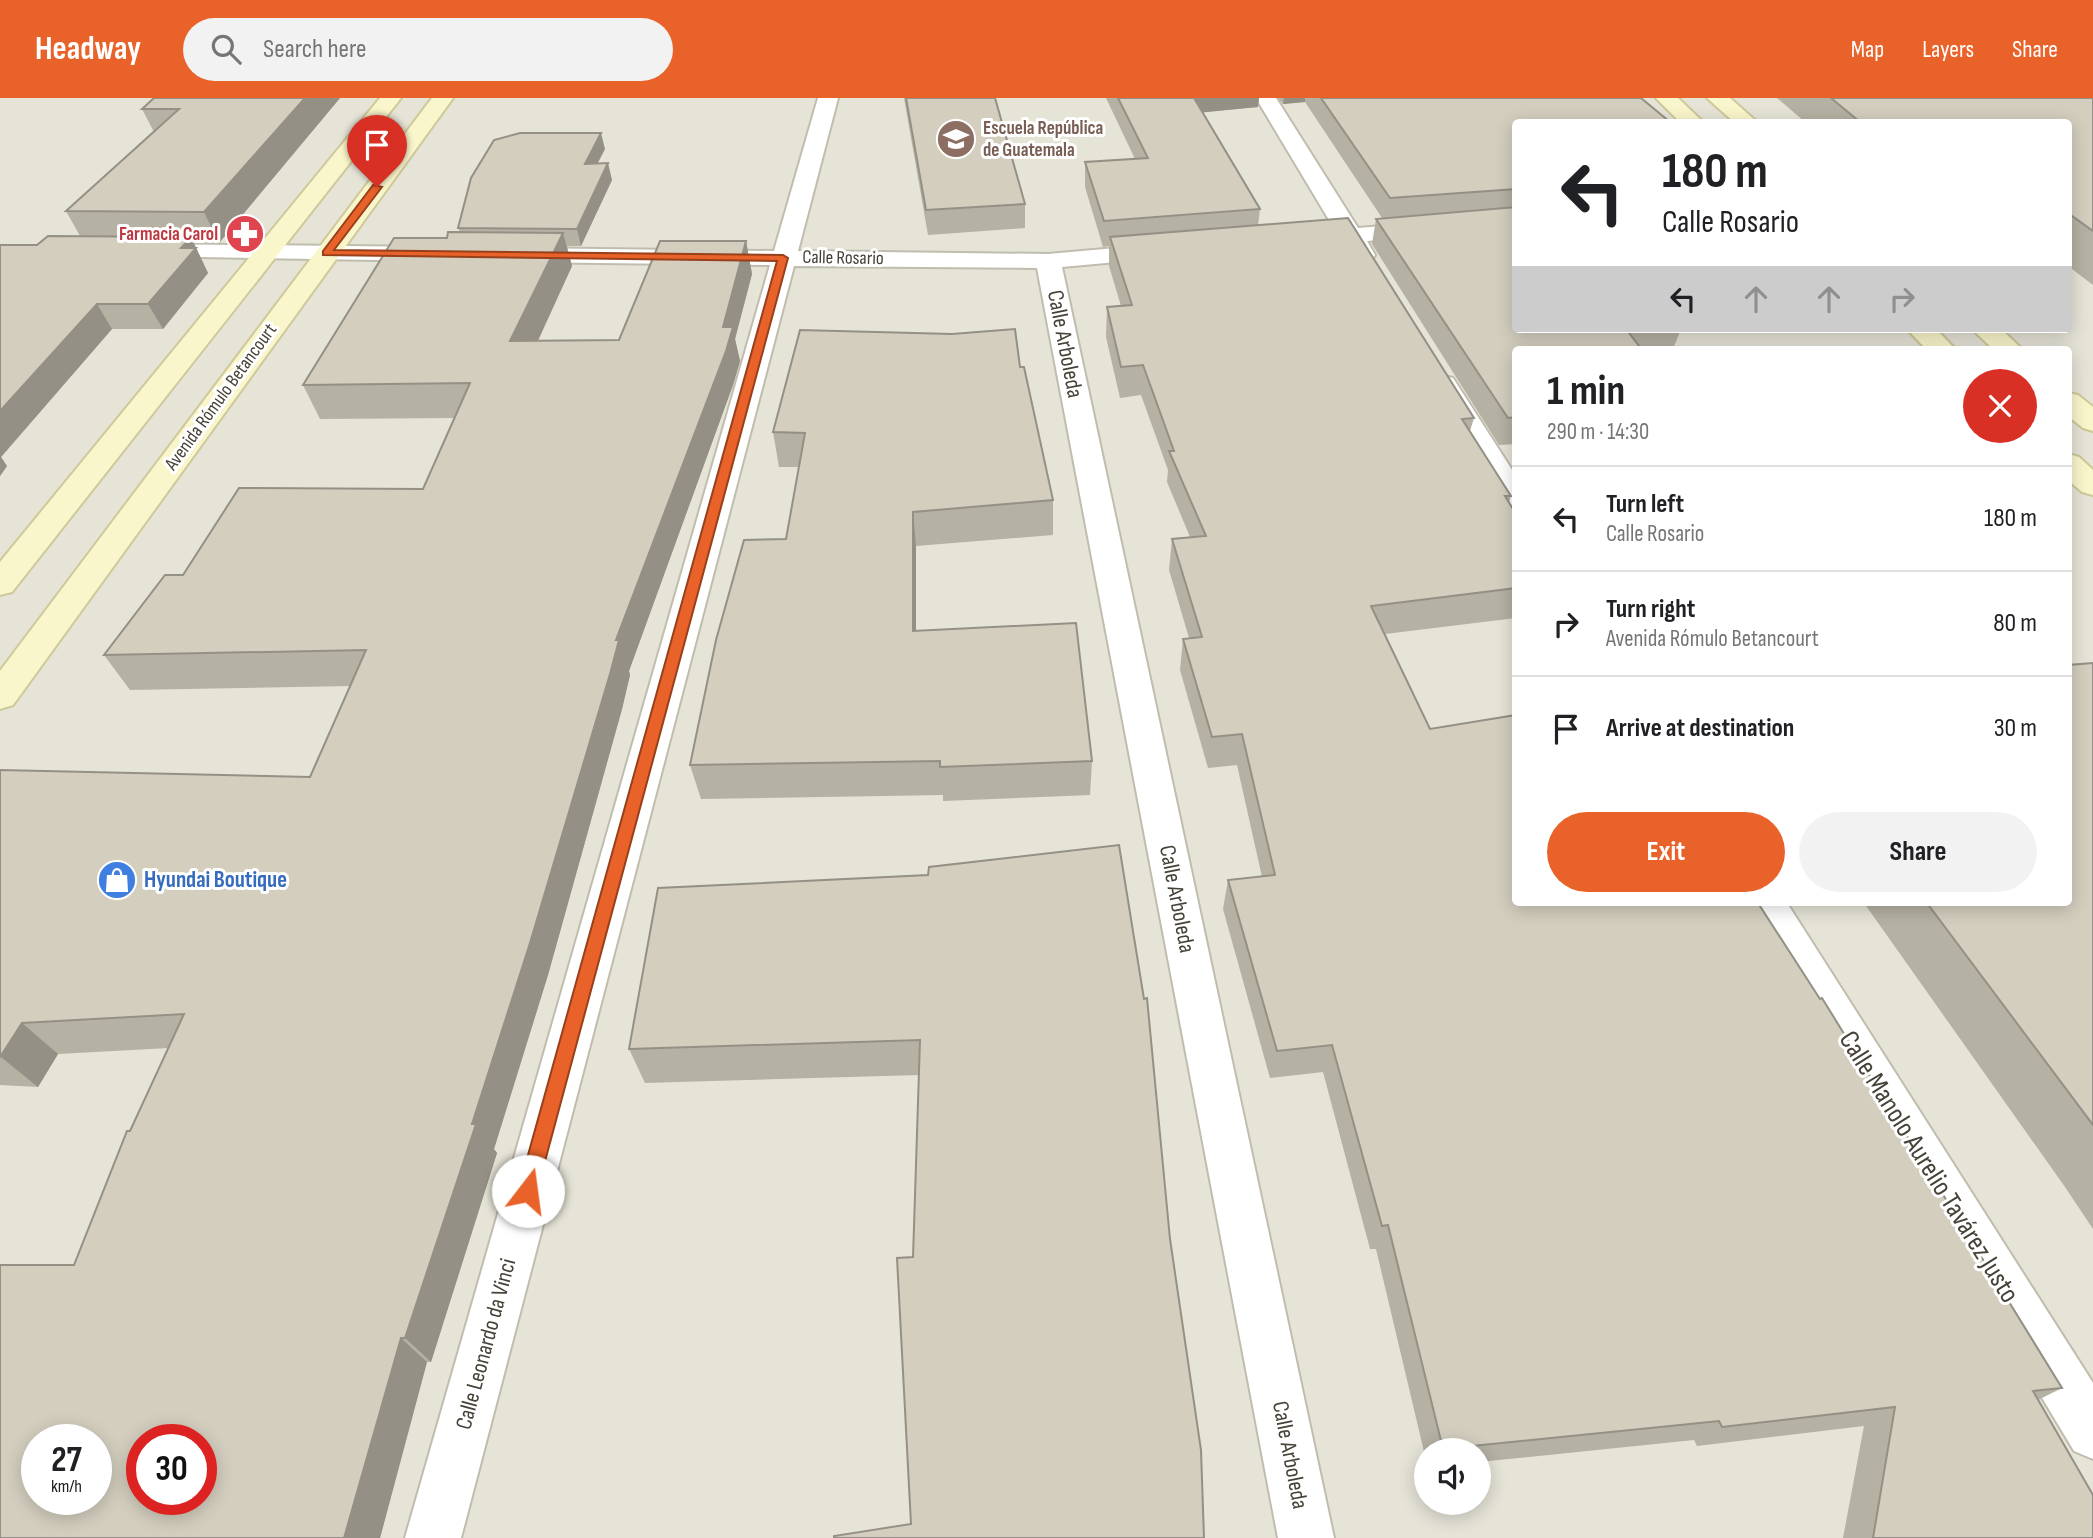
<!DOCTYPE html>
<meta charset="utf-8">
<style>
:root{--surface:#fff;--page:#f2f2f2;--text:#202124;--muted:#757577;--line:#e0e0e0;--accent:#e96229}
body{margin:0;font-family:"Sofia Sans Condensed",sans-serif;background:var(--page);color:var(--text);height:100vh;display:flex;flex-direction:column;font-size:26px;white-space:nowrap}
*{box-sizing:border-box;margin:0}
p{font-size:23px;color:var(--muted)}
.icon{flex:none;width:38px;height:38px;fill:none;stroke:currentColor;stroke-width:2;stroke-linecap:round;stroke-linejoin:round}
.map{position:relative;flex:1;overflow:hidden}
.panel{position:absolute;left:1512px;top:248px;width:560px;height:560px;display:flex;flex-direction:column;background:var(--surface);border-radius:7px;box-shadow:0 4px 18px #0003}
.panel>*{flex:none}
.hud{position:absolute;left:1512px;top:21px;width:560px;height:214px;border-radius:7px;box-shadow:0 4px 18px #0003;background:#fff;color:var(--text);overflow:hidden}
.controls{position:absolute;left:1414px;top:1340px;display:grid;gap:14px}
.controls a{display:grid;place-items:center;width:77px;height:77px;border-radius:50%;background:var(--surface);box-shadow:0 4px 18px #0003;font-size:35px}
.speed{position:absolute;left:21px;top:1326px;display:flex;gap:14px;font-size:35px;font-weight:700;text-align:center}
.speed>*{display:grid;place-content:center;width:91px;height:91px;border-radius:50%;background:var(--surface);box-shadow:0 4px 18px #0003;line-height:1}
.speed small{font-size:18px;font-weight:400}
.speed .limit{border:10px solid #d22;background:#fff;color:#111}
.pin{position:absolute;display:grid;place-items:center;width:60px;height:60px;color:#fff;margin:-72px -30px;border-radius:50% 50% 50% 0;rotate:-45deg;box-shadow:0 0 7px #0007}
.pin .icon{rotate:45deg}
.me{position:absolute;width:77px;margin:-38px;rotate:15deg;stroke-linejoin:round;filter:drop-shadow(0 0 5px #0008)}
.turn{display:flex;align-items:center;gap:24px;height:147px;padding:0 35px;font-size:32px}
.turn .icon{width:91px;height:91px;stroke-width:2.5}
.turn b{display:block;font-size:49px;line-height:60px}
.lanes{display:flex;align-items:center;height:66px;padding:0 35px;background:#0003;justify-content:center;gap:35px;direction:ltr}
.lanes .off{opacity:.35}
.round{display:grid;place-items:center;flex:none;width:74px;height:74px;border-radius:37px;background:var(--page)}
.head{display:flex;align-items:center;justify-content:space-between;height:119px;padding:0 35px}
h1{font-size:42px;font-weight:700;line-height:52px}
.action{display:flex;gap:14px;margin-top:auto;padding:14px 35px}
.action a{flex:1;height:80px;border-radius:42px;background:var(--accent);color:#fff;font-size:28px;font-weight:700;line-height:80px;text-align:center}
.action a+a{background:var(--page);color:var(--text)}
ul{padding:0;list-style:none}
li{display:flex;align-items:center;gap:21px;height:105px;padding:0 35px;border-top:2px solid var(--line)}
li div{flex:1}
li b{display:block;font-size:26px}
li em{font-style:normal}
header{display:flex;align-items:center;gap:42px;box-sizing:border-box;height:98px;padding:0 35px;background:var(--accent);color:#fff}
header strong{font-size:33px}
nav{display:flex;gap:38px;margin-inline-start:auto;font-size:24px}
.search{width:490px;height:63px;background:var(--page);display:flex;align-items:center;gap:18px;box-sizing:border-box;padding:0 24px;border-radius:38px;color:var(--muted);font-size:26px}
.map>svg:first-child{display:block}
.residential{fill:#e6e4d7;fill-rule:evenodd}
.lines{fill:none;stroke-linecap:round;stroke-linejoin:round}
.street-casing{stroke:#c0bdae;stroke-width:4}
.secondary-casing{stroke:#cfc89b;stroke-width:4}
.street{fill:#fff;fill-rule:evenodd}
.secondary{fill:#faf6cb;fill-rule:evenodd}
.wall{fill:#b5b1a3}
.shaded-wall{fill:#949085}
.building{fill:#d3cebe;stroke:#949085;stroke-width:2;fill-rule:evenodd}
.route{fill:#e96229;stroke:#97401b;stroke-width:2}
.labels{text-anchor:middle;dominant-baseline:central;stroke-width:6;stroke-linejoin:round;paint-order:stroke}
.far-education-label{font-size:19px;font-weight:bold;fill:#785e54;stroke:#fff;text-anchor:start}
.far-health-label{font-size:19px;font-weight:bold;fill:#be3a42;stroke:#fff;text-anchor:end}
.far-street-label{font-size:19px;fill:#464237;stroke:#fff}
.street-label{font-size:23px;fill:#464237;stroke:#fff}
.shop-label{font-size:23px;font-weight:bold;fill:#366cbe;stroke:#fff;text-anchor:start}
.near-street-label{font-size:28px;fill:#464237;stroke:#fff}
</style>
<header>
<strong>Headway</strong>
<div class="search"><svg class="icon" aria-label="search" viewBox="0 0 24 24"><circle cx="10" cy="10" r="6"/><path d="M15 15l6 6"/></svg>Search here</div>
<nav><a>Map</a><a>Layers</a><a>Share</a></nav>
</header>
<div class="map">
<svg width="2093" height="1440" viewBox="0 0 2093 1440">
<rect width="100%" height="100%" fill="#f3f1e8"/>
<path class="residential" d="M0 0H2093V1440H0ZM1516 24H2068V231H1516ZM1516 252H2068V805H1516ZM37 1342H96V1402H37ZM142 1342H201V1402H142ZM1426 1353H1479V1405H1426Z"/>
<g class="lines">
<g class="street-casing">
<g id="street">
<polygon points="818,0 838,0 798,153 1048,156 1161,146 1170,148 1173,153 1170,158 1161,160 1062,169 1334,1440 1278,1440 1037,170 794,168 461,1440 405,1440 770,167 518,164 509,162 506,157 509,152 518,150 774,153"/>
<polygon points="1256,0 1276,0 1358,130 1516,117 1516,131 1367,143 1375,157 1372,162 1363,164 1354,162 1344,145 1308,148 1299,146 1296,141 1299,136 1335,132"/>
<polygon points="147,146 437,149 446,151 449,156 446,161 437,163 138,158 135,153 138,148"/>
<polygon points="1443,278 1453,280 1516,378 1516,412 1505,410 1429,286 1433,280"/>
<polygon points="1745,805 1787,805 2093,1285 2093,1361 2074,1353"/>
</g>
</g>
<g class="secondary-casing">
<g id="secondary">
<polygon points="380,0 401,0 12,494 0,497 0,464"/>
<polygon points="432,0 453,0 13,607 0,611 0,573"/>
<polygon points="1656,0 1678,0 1703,24 1680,24"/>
<polygon points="1707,0 1730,0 1757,24 1734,24"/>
<polygon points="1907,231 1936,231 1956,252 1927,252"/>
<polygon points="1972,231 2001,231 2023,252 1994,252"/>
<polygon points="2068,295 2078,297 2093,309 2093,333 2083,330 2068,318"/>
<polygon points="2068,356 2079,359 2093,372 2093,397 2082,394 2068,382"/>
</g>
</g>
<use href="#street" class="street"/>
<use href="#secondary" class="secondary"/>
</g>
<g class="wall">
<polygon points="154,0 340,0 219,145 193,144 208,175 163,231 112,231 1,359 7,368 0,378 0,147 37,147 80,138 66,113 154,34 142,11"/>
<polygon points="904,0 995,0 1025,106 1025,130 928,137"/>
<polygon points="1106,0 1259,0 1258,9 1202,14 1260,111 1258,127 1474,320 1470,333 1511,398 1509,405 1516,416 1516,520 1385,536 1430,631 2062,1290 2038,1302 2093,1440 1843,1440 1864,1328 1697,1348 1694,1342 1479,1364 1479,1353 1426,1353 1426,1362 1376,1151 1370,1151 1323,974 1270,980 1223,811 1228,782 1262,779 1237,667 1208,670 1180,572 1183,541 1189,540 1169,472 1172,441 1190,439 1167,384 1168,372 1141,297 1120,300 1106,239 1107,209 1121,208 1109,168 1109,148 1103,149 1085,89 1085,64 1135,61"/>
<polygon points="1278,0 1641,0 1516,24 1516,231 1681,231 1673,251 1516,252 1516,346 1499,347 1372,146 1376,121 1382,120 1305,4 1283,6"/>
<polygon points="1777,0 2093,0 2093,187 2068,168 2068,24 1805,24"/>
<polygon points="605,51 597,66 612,82 581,148 567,148 572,168 538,243 619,242 746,143 752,176 735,241 740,263 733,287 629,573 630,577 622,611 548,877 494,1051 497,1055 431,1264 427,1264 380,1440 0,1440 74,1167 130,1033 169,950 58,956 38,989 0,987 0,672 310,679 350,588 130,592 104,557 183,477 423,391 455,320 320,321 303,287 447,140 460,134 458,130"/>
<polygon points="1020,269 1053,402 1053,437 916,448 916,533 1092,663 1090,697 943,703 943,697 701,701 690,667 786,441 799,369 779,369 773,334"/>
<polygon points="2093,565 2093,1131 2065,1089 1864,805 2068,805"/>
<polygon points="928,777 1170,1141 1204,1440 911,1426 913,1159 919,977 645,985 629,951"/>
</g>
<g class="shaded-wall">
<polygon points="305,0 340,0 219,145 204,114"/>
<polygon points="1189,0 1259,0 1258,9 1187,16"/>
<polygon points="1284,0 1305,0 1305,4 1283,6"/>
<polygon points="601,35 605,51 589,82 585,66"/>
<polygon points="608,65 612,82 581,148 577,131"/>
<polygon points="563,135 572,168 522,277 510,243"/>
<polygon points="191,139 208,175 163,231 148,206 181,150"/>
<polygon points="746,143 752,176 735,241 740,263 733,287 629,573 630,577 622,611 548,877 494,1051 497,1055 431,1264 405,1240 616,542 723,229"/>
<polygon points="97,206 112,231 1,359 7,368 0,378 0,313"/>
<polygon points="913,414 916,448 916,568 913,533"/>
<polygon points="22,925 58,956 38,989 1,959"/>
<polygon points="401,1240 427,1264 380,1440 344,1440"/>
</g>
<g class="building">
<polygon points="154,0 305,0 204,114 66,113 179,11 142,11"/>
<polygon points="906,0 995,0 1025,106 926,112"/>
<polygon points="1118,0 1194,0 1260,111 1104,123 1085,64 1148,60"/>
<polygon points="1321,0 1641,0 1670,24 1516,24 1516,91 1390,100"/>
<polygon points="1831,0 2093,0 2093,133 2068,115 2068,24 1860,24"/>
<polygon points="520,35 601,35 585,66 608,65 577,131 458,130 471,80 494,42"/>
<polygon points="1516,109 1516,231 1626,231 1642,252 1516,252 1516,319 1508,320 1376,121"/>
<polygon points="1348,120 1474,320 1462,321 1511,398 1505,398 1516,416 1516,490 1371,508 1430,631 1516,617 1516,805 1758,805 1820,901 1822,900 2062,1290 2033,1293 2093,1397 2093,1440 1873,1440 1895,1309 1722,1329 1719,1323 1443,1351 1388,1127 1382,1128 1332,947 1277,953 1228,782 1275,777 1242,636 1212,639 1183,541 1202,539 1172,441 1206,438 1169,353 1174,353 1143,267 1121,269 1107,209 1132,207 1110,139"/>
<path d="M448 134 563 135 510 243 619 242 660 143H746L723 229H733L726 253 616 542H619L610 576 530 845 472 1026H476L405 1240H401L344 1440H0V1167H74L127 1033H130L184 916 22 925 0 959V672L310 679 366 552 104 557 165 477H183L239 390 423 391 470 285 303 287 394 140H447ZM37 1342H96V1402H37ZM142 1342H201V1402H142Z"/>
<polygon points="48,138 191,139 181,150 196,150 148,206 97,206 0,313 0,147 37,147"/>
<polygon points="1015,231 1020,269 1024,269 1053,402 913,414 913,533 1076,525 1092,663 940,669 940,663 690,667 716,542 744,442 786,441 805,335 773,334 800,232 952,236"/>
<polygon points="2093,565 2093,1027 1927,805 2068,805 2068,567"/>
<polygon points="1119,747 1144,901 1147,900 1170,1141 1201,1352 1204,1440 834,1440 834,1438 911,1426 897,1160 913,1159 920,942 629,951 658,790 928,777 929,769"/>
</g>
<polygon class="route" points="373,87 382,89 334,152 783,157 788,160 537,1093 535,1100 528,1103 521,1100 518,1093 777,163 323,157 323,153"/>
<defs>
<g id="university-disc" transform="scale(2.0125)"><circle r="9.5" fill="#8d6e63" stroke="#fff"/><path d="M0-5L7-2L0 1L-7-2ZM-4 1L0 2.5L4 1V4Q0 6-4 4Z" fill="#fff"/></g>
<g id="pharmacy-disc" transform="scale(2.0125)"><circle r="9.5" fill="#e0444e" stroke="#fff"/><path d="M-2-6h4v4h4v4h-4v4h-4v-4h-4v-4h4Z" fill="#fff"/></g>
<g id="shop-disc" transform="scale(2.0125)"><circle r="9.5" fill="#3f7fe0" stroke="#fff"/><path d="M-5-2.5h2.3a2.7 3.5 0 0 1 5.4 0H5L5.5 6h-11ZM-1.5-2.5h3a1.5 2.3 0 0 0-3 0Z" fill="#fff"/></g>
</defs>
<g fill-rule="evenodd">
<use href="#university-disc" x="956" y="41"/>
<use href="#pharmacy-disc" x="245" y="136"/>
<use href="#shop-disc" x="117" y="782"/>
</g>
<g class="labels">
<g class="far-education-label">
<text x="983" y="30">Escuela República<tspan x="983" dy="22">de Guatemala</tspan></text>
</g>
<g class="far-health-label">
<text x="218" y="136">Farmacia Carol</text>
</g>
<g class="far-street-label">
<text transform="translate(843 160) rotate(1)">Calle Rosario</text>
<text transform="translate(221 299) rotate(-54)">Avenida Rómulo Betancourt</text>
</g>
<g class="street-label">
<text transform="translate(1065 246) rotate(79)">Calle Arboleda</text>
<text transform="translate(1177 801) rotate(79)">Calle Arboleda</text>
<text transform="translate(486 1246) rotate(-75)">Calle Leonardo da Vinci</text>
<text transform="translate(1290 1357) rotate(79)">Calle Arboleda</text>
</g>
<g class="shop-label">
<text x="144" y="782">Hyundai Boutique</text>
</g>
<g class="near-street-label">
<text transform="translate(1929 1069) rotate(58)">Calle Manolo Aurelio Tavárez Justo</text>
</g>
</g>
</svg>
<div class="controls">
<a><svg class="icon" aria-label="sound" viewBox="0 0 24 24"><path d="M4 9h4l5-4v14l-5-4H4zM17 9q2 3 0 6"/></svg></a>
</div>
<div class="speed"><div>27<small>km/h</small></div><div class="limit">30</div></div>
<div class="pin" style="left:377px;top:89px;background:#d93025"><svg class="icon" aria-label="arrive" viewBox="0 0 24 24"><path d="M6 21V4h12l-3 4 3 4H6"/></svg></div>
<svg class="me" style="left:528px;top:1093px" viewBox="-20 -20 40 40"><circle r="19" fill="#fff"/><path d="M0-13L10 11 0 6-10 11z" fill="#e96229"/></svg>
<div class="hud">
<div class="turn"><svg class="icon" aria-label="left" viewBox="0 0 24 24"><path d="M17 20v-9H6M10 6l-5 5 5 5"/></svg><div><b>180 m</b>Calle Rosario</div></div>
<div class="lanes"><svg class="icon" aria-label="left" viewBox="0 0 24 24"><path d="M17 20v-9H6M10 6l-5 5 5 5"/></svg><svg class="icon off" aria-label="ahead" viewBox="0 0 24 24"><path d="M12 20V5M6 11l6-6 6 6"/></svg><svg class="icon off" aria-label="ahead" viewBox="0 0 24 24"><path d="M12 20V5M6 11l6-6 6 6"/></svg><svg class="icon off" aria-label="right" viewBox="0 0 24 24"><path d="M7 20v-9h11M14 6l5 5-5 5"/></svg></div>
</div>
<section class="panel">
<div class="head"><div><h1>1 min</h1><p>290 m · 14:30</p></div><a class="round" style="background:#d93025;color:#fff"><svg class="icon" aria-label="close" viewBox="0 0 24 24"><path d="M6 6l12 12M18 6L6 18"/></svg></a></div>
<ul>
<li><svg class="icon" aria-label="left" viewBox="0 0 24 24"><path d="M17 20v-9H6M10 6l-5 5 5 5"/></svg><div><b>Turn left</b><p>Calle Rosario</p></div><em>180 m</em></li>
<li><svg class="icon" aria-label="right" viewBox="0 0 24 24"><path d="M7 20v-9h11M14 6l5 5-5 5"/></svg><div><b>Turn right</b><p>Avenida Rómulo Betancourt</p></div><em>80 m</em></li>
<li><svg class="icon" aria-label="arrive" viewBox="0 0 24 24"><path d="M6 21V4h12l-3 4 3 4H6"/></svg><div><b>Arrive at destination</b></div><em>30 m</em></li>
</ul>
<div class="action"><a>Exit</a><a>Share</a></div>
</section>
</div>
